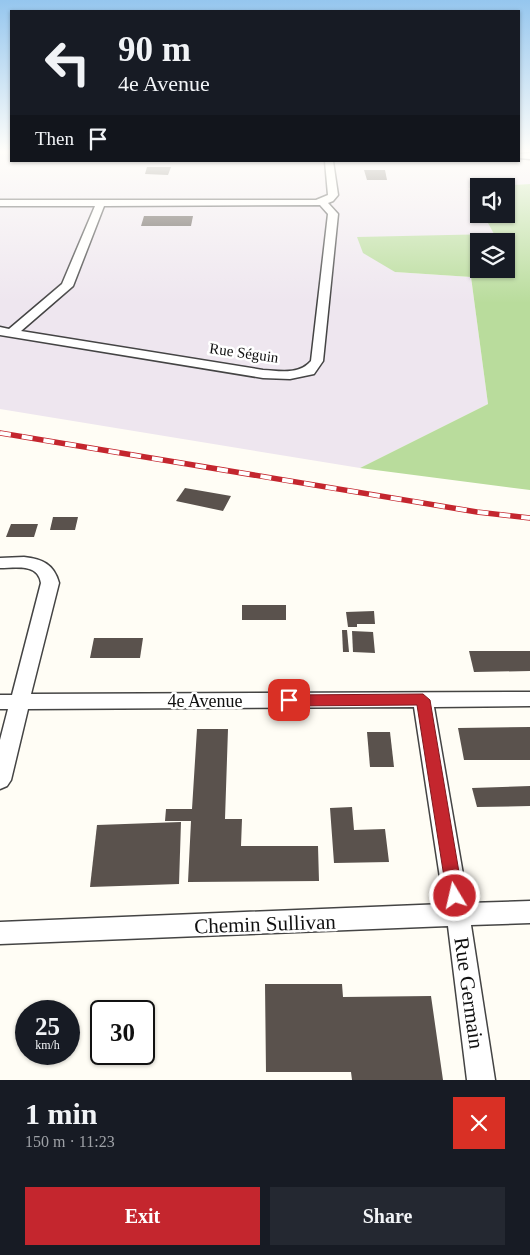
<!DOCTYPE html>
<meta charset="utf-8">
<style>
:root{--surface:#171b24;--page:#242831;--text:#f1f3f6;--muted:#9ea1a6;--accent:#c4262e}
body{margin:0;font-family:"Times New Roman",serif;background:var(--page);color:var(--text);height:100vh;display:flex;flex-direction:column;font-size:19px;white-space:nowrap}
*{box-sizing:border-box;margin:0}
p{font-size:16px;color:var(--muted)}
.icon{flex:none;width:28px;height:28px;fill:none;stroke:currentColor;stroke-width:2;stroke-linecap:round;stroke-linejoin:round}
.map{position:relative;height:1080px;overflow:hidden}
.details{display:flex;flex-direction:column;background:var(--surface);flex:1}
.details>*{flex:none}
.guide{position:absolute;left:10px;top:10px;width:510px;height:152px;border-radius:0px;box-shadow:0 1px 4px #0004;background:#171b24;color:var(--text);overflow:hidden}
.tools{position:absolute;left:470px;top:178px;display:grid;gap:10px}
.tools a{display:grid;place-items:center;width:45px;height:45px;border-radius:0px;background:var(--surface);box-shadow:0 1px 4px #0004;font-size:25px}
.speed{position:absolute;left:15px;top:1000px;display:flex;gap:10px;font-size:25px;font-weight:700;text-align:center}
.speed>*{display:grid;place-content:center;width:65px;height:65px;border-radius:50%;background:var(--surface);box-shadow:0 1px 4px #0004;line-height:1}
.speed small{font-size:12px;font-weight:400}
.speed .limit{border:2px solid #111;border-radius:8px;background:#fff;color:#111}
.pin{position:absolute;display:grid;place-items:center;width:42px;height:42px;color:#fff;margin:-21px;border-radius:10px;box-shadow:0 2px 8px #0006}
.me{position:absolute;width:55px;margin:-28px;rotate:351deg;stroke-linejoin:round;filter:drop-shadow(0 0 4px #0008)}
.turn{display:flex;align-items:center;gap:18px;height:105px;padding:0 25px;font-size:22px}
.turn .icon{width:65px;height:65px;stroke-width:2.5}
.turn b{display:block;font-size:35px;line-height:42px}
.then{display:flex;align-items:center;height:48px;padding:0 25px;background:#0003;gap:10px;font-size:19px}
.round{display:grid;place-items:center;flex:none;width:52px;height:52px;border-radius:0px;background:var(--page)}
.head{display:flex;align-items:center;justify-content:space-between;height:85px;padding:0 25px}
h1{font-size:30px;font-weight:700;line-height:38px}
.primary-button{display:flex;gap:10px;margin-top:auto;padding:10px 25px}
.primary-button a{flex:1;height:58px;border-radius:0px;background:var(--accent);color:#fff;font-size:20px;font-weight:700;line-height:58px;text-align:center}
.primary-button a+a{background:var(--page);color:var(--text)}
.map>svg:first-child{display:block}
.industrial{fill:#eee6ef}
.forest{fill:#b9dc9c;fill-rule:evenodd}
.building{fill:#5a524d}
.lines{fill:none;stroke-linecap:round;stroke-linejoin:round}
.minor-casing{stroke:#444;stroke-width:3}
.minor{fill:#fff;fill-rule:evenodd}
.rail-casing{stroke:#c4262e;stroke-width:5.5}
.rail{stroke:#fff;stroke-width:4;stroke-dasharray:11;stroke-linecap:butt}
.route{fill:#c4262e;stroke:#7f191e}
.labels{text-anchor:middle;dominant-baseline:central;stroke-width:5;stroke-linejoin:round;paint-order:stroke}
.far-street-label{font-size:15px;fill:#111;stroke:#fff}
.street-label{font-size:18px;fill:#111;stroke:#fff}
.near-street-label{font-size:21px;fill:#111;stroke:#fff}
</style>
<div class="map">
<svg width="530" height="1080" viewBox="0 0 530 1080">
<rect width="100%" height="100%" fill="#fffdf5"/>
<polygon class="industrial" points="0,154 11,154 11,161 519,161 519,155 530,155 530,184 468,188 479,206 479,214 483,214 496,237 357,237 395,272 471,277 488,404 360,468 0,409"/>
<path class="forest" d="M530 184V490L360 468 488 404 471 277 395 272 363 253 357 237 494 234 483 214H506V186H495ZM479 241H506V269H479Z"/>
<g class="building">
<polygon points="147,167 171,167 168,175 145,174"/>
<polygon points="364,170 385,170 387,180 367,180"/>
<polygon points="144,216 193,216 191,226 141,226"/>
<polygon points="185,488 231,496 223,511 176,501"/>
<polygon points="53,517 78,517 75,530 50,530"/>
<polygon points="11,524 38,524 34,537 6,537"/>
<rect x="242" y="605" width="44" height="15"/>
<polygon points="374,611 375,624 357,624 357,627 348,627 346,612"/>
<polygon points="342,630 347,630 349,652 343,652"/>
<polygon points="352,631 373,632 375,653 353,652"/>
<polygon points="94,638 143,638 140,658 90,658"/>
<polygon points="469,651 530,651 530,671 474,672"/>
<polygon points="530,727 530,760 464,760 458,728"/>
<polygon points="197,729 228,729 225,819 242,819 241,846 318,846 319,881 188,882 191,821 165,821 166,809 192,809"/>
<polygon points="367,732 390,732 394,767 370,767"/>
<polygon points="530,786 530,806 477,807 472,788"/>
<polygon points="352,807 354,830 385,829 389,862 334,863 330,808"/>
<polygon points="181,822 179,884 90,887 97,825"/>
<polygon points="265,984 342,984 343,997 431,996 443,1080 352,1080 351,1072 266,1072"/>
</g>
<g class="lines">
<g class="minor-casing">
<g id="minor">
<polygon points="530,153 530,159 519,158 519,154"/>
<path d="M325 161H333L338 195 333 201 328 203 338 214 323 361 314 374 290 379 263 378 0 335V327L9 329 62 284 95 206H0V200H316L328 195ZM320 205 328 214 311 361C299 375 280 371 263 370L21 331 73 286 104 206Z"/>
<path d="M24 557C42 559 54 564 59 583L31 694 530 692V706L434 707 468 903 530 901V923L471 925 495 1080H467L448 926 0 944V922L444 904 414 707 28 709 11 780 7 786 0 789V740L8 709H0V695H12L41 583C38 563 16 568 0 568V558Z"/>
</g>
</g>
<use href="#minor" class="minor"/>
<g class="rail-casing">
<polyline id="rail" points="0,433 477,512 530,518"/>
</g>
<use href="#rail" class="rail"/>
</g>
<linearGradient id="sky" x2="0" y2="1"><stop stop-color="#95c6ee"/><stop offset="0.5" stop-color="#fffefa"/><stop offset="1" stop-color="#fffefa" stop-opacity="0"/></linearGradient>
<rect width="530" height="303" fill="url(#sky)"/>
<polygon class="route" points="423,694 430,700 463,896 461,901 455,903 449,901 447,896 417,705 289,706 282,700 289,695"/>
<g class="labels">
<g class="far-street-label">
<text transform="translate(244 353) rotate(8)">Rue Séguin</text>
</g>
<g class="street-label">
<text x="205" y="701">4e Avenue</text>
</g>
<g class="near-street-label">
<text transform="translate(265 924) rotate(-2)">Chemin Sullivan</text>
<text transform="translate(469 993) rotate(82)">Rue Germain</text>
</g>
</g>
</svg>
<div class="tools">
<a><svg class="icon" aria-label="sound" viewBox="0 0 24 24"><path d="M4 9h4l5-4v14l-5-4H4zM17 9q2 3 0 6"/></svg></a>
<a><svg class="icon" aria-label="layers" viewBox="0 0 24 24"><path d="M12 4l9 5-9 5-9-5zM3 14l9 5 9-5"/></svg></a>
</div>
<div class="speed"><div>25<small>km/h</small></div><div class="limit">30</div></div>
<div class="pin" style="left:289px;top:700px;background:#d93025"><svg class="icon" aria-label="arrive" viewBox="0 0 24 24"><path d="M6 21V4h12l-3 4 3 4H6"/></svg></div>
<svg class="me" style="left:455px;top:896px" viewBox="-20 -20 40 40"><circle r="17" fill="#c4262e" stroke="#fff" stroke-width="3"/><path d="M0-11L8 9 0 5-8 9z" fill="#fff"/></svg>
<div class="guide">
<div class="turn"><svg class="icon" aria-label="left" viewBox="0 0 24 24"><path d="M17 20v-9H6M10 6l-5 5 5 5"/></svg><div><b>90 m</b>4e Avenue</div></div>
<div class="then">Then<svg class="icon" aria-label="arrive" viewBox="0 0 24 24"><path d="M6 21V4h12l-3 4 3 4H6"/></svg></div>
</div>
</div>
<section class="details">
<div class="head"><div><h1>1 min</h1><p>150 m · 11:23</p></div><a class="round" style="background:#d93025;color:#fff"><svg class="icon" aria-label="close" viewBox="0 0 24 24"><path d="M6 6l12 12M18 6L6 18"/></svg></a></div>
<div class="primary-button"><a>Exit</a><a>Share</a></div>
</section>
